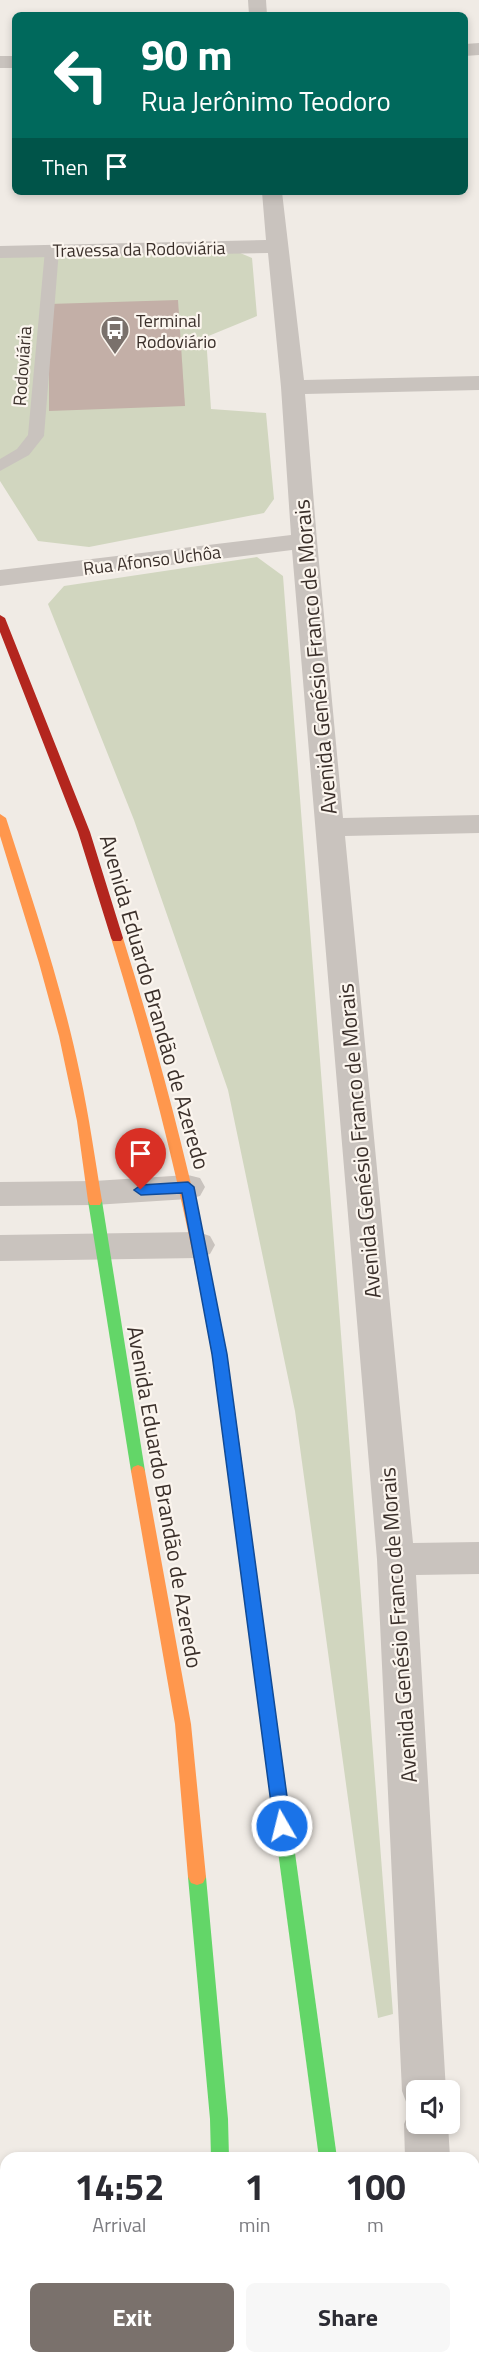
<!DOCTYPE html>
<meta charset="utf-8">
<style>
:root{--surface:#fff;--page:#f7f7f7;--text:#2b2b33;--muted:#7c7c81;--accent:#7a716c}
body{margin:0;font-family:"Titillium Web",sans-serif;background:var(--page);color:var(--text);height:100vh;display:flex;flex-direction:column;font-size:22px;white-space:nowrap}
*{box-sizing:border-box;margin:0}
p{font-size:20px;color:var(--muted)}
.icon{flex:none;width:33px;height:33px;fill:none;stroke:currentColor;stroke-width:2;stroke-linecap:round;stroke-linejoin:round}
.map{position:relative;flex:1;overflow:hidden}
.sheet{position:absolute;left:0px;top:2152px;width:480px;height:212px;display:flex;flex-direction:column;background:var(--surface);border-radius:18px 18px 0 0;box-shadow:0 3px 9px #0003}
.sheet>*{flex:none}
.hud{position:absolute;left:12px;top:12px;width:456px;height:183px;border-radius:9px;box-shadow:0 3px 9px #0003;background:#00695c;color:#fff;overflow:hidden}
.fabs{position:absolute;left:406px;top:2080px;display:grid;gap:12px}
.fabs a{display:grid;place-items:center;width:54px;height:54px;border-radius:9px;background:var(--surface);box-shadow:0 3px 9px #0003;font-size:30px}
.pin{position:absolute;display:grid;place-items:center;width:51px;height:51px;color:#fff;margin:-62px -26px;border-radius:50% 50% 50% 0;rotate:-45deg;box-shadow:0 0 6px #0007}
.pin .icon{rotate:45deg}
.me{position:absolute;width:66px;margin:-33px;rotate:352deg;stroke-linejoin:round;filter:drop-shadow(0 0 4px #0008)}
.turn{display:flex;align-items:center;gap:21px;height:126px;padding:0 30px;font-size:27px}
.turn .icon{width:78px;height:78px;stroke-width:2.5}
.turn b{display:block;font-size:42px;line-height:51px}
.then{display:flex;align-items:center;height:57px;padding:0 30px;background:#0003;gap:12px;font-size:22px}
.eta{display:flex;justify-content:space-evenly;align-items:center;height:102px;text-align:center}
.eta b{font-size:36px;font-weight:700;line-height:42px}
.action{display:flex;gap:12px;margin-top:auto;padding:12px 30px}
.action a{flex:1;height:69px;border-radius:9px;background:var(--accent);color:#fff;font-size:24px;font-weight:700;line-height:69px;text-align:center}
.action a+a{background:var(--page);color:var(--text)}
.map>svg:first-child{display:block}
.green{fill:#d1d6bf}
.building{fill:#c3afa7}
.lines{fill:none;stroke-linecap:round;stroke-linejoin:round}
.lane{fill:#c9c3be;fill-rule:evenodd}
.street{fill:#c9c3be;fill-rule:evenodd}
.fast{fill:#63d668;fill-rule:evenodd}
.slow{fill:#ff974d;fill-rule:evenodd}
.jam{fill:#b3261e;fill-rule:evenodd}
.route{fill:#1a73e8;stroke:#114b97;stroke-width:1.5}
.labels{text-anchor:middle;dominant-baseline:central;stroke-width:4.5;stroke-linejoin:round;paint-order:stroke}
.far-street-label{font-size:18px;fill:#3b302b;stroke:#fbf5ee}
.far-poi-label{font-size:18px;fill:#3b302b;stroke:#fbf5ee;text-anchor:start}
.street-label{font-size:22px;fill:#3b302b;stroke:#fbf5ee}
</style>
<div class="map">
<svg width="479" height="2363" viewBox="0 0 479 2363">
<rect width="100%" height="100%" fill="#f0ebe5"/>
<g class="green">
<polygon points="226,247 252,258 257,316 206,337 211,409 266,413 274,499 264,513 89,547 38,541 0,481 0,254"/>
<polygon points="257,557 283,576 393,2014 378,2018 295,1411 228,1090 134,820 48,604 64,586"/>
</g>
<polygon class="building" points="178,300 185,406 49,411 49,304"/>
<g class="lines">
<polygon class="lane" points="52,246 59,250 44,436 29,455 0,471 0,459 17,449 28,435 45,250"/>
<g class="street">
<polygon points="248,0 266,0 267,15 249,15"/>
<polygon points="479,43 479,55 465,56 465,44"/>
<rect x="0" y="56" width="15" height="12"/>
<polygon points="262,192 282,192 304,380 479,376 479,390 305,394 317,541 343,818 479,815 479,833 345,836 413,1543 479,1542 479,1574 416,1575 446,2091 417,2091 417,2124 448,2124 450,2158 405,2158 404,2124 411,2108 408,2107 402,2091 377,1559 292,550 0,586 0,570 291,535 281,387 268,253 0,258 0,246 266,240"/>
<polygon points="188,1175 200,1178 205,1187 200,1196 188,1199 94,1205 0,1206 0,1182 94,1181"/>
<polygon points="198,1232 210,1236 215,1245 210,1254 198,1258 0,1261 0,1235"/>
<rect x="414" y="2358" width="48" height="5"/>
</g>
<g class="fast">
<polygon points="95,1196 100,1197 102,1201 145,1471 143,1475 138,1477 133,1475 131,1471 88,1201 90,1197"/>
<polygon points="260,1650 266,1652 268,1657 337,2158 319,2158 252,1657 254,1652"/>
<polygon points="197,1869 203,1871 206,1877 228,2119 229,2158 211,2158 210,2119 188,1877 191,1871"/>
<polygon points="366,2358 386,2358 388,2363 368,2363"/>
</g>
<g class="slow">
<path d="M0 814 6 818C33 902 62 987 80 1074 89 1116 95 1159 102 1201L100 1205H90L88 1201 77 1121 59 1036 39 963 0 836Z"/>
<path d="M117 934 123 938C172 1094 211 1251 235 1412L233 1416 228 1418 223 1416 221 1412C197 1251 159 1094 111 938Z"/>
<polygon points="138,1465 143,1467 145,1471 191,1724 206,1877 203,1883 197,1885 191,1883 188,1877 175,1724 131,1471 133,1467"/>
</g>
<g class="jam">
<polygon points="0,615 5,618 90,832 123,938 121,941 113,941 111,938 78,832 0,632"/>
<polygon points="228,1406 233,1408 235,1412 268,1657 266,1662 260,1664 254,1662 252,1657 221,1412 223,1408"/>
<rect x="215" y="2358" width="20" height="5"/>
</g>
</g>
<polygon class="route" points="188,1182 194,1187 227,1354 291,1826 288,1832 282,1834 276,1832 274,1826 212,1354 182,1193 141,1195 134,1190 141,1185"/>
<defs>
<g id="bus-pin" transform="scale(1.5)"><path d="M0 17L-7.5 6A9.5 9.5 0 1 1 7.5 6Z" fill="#7a716c" stroke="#fbf5ee"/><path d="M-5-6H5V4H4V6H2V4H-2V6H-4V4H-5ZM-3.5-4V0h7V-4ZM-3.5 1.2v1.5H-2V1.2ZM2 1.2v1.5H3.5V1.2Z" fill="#fff"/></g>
</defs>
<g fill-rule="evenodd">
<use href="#bus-pin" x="115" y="330"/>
</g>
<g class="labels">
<g class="far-street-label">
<text transform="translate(139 249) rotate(-1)">Travessa da Rodoviária</text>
<text transform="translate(22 366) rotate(-86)">Rodoviária</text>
<text transform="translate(152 560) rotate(-7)">Rua Afonso Uchôa</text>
</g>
<g class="far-poi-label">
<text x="136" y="320">Terminal<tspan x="136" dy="21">Rodoviário</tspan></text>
</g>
<g class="street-label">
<text transform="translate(315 657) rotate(-95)">Avenida Genésio Franco de Morais</text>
<text transform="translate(155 1002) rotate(74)">Avenida Eduardo Brandão de Azeredo</text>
<text transform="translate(359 1141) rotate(-95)">Avenida Genésio Franco de Morais</text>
<text transform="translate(165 1497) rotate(80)">Avenida Eduardo Brandão de Azeredo</text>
<text transform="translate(398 1625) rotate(-94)">Avenida Genésio Franco de Morais</text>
</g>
</g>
</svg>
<div class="fabs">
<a><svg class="icon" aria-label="sound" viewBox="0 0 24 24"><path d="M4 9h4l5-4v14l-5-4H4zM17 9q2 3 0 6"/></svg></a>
</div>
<div class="pin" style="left:141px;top:1190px;background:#d93025"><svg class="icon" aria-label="arrive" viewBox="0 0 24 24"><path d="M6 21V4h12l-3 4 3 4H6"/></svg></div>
<svg class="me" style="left:282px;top:1826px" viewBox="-20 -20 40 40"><circle r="17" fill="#1a73e8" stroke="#fff" stroke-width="3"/><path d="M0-11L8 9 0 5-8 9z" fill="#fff"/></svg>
<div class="hud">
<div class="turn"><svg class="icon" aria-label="left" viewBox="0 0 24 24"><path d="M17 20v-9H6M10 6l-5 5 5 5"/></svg><div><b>90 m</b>Rua Jerônimo Teodoro</div></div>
<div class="then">Then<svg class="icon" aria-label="arrive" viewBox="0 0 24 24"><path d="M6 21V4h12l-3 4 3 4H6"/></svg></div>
</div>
<section class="sheet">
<div class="eta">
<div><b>14:52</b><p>Arrival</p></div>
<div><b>1</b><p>min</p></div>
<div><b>100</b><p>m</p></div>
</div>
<div class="action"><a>Exit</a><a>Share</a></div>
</section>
</div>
